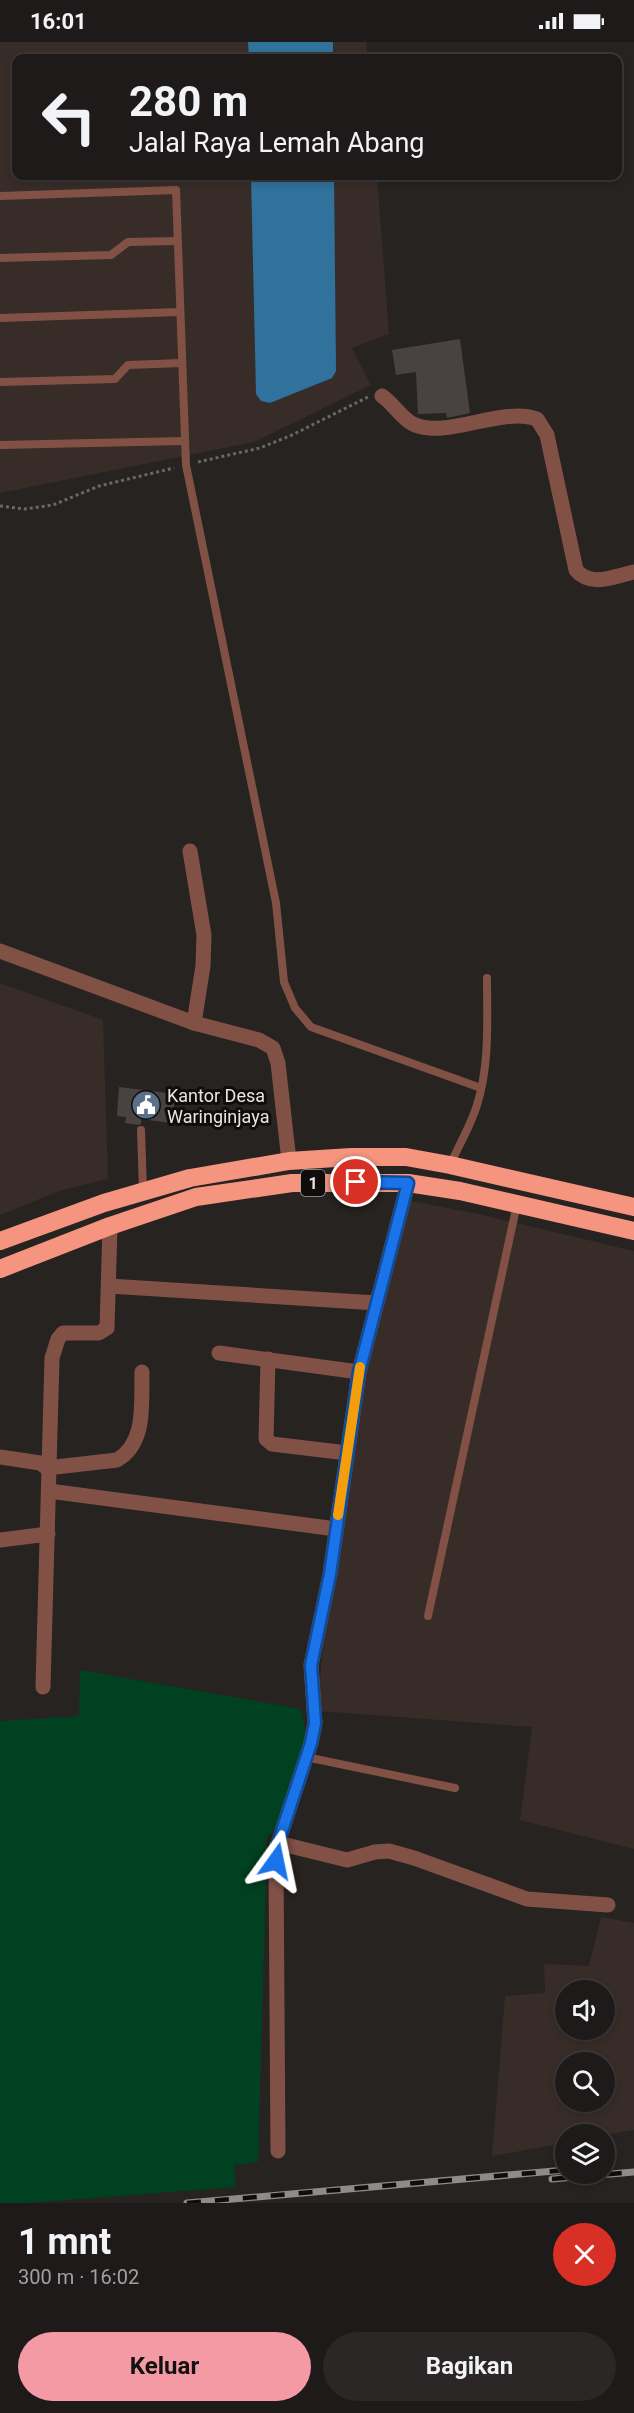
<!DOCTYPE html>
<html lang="id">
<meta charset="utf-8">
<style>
:root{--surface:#1d1a19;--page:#2a2726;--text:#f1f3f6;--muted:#a0a1a2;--line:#3b3838;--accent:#f49aa5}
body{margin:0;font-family:Roboto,sans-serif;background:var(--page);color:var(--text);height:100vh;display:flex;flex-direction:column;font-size:22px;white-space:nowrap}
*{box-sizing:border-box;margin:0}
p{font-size:20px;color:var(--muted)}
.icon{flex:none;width:33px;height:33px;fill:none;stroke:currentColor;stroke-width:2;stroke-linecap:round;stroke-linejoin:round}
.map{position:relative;height:2161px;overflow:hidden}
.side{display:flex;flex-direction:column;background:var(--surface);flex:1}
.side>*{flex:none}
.banner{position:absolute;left:12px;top:12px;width:610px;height:126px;border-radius:12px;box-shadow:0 3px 9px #0003,0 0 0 2px var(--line);background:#1d1a19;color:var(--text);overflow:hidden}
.controls{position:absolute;left:555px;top:1938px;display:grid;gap:12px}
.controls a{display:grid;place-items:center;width:60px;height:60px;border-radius:50%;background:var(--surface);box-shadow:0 3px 9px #0003,0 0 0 2px var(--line);font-size:30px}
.pin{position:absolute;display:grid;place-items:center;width:51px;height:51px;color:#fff;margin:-26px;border:3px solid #fff;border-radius:50%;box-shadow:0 2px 6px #0007}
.me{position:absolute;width:66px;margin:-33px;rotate:12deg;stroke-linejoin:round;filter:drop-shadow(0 0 4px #0008)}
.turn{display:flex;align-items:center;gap:21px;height:126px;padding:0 18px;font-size:27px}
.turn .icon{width:78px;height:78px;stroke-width:2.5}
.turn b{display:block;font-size:42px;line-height:51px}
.round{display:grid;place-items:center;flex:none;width:63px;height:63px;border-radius:32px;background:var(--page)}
.summary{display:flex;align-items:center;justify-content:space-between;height:102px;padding:0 18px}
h1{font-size:36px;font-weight:700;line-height:45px}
.primary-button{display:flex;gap:12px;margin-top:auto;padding:12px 18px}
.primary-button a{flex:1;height:69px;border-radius:36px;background:var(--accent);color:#111;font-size:24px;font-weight:700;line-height:69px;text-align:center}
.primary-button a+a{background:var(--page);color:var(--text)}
.status{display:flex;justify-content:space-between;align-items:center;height:42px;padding:0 30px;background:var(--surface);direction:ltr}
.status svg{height:16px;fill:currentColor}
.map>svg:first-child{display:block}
.built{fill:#372c28;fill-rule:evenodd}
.green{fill:#004121}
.water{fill:#30729b}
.building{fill:#484341}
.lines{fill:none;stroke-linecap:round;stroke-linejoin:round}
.path{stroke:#6b6766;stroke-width:3;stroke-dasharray:3 3;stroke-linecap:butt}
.lane{stroke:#825146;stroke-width:8}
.street{stroke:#825146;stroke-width:15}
.highway{stroke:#f5947f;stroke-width:18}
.rail-casing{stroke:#8f8b8a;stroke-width:7}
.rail{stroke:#0f0d0c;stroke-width:4.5;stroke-dasharray:14;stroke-linecap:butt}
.route-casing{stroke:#114b97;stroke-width:15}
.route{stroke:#1a73e8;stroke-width:10}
.slow{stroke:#f59e0b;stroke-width:10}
.labels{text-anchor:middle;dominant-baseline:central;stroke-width:6;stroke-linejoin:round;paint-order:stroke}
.shield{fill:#0f0d0c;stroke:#a6a4a2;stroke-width:1.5}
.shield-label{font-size:16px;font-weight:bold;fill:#e7e4e3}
.poi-label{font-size:18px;fill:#e7e4e3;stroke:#0f0d0c;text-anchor:start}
</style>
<div class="status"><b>16:01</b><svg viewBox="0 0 49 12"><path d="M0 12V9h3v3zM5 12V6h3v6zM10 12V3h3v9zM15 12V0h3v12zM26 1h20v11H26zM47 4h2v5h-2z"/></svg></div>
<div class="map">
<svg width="634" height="2161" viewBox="0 0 634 2161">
<rect width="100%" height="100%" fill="#272321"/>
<g class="built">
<polygon points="0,0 366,0 368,16 16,16 16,134 377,134 389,292 352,306 371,343 254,400 0,451"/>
<polygon points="0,941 103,978 108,1137 62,1148 0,1173"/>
<polygon points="401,1157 479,1172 634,1209 634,1807 520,1778 532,1685 318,1669 329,1514"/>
<path d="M601 1875 634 1881V2088L605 2093 566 2092 565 2101 492 2114 505 1954 545 1951 544 1922 589 1924ZM604 1948V1988H566V1948ZM566 2020H604V2060H566Z"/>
</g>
<polygon class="green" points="80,1628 301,1667 308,1699 283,1777 267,1796 258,2120 234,2123 236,2145 27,2161 0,2161 0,1679 79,1674"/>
<g class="water">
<polygon points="248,0 333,0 333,16 249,16"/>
<polygon points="251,134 334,134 336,329 332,336 270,361 261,359 256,352"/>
</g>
<g class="building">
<polygon points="460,297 470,371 447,376 446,371 418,372 416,330 396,333 392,308"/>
<polygon points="119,1045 176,1052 171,1081 141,1077 141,1082 138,1083 125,1081 126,1075 117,1074"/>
</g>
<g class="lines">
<g class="path">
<polyline points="198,420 260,406 292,393 368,355"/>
<polyline points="0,464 25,467 53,463 99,444 174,426"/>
</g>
<g class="lane">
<polyline points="0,154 176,148 186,423 276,861 284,940 295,966 311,985 481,1046"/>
<polyline points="0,216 111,213 128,200 177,199"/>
<polyline points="0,276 180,270"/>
<polyline points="0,340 115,337 128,323 182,321"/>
<polyline points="0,403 184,399"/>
<polyline points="141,1088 143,1148"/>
<path d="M450 1123C459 1103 471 1083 477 1063 490 1022 487 977 487 936"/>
<polyline points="428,1574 517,1162"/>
<polyline points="306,1715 455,1746"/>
</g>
<g class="street">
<path d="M382 354C393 361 401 376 413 382 446 398 501 364 537 377L547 393 576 528C591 546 614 534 634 530"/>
<polyline points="190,809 204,893 203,924 194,981"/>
<polyline points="0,909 194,981 259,998 273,1006 278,1021 289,1119"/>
<polyline points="109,1244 377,1261"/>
<polyline points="219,1311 359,1330"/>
<polyline points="268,1317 266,1397 272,1402 347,1411"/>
<path d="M0 1415 40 1421 47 1426 117 1418C147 1401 141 1360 142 1330"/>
<polyline points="49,1449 336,1487"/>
<polyline points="0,1498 48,1492"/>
<polyline points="43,1645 52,1316 58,1297 63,1291 99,1291 107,1286 110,1184"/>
<polyline points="278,1801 347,1818 375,1810 389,1809 414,1816 527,1857 608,1863"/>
<polyline points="278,2109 276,1819 278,1801 311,1701 315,1681 311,1623 330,1532 359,1330 408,1141"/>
</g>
<g class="highway">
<polyline points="0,1199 104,1161 190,1136 289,1119 351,1115 406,1115 450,1123 634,1165"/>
<polyline points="0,1227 110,1184 196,1155 292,1141 408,1141 460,1149 634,1189"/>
</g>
<g class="rail-casing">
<g id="rail">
<polyline points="552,2137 634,2130"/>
<polyline points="187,2161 566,2128"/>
</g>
</g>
<use href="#rail" class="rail"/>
</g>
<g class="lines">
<g class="route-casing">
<polyline id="route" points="276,1819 278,1801 311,1701 315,1681 311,1623 330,1532 359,1330 408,1141 356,1140"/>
</g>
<use href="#route" class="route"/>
<polyline class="slow" points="338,1473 360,1325"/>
</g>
<defs>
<g id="civic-disc" transform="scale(1.5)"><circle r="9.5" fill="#5c6f8a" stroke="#0f0d0c"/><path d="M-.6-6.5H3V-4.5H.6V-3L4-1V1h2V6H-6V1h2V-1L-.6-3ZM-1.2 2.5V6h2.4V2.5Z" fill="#fff"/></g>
</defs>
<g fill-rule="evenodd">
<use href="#civic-disc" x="146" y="1063"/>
</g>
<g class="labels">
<rect class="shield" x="301" y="1128" width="24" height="26" rx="4.5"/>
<g class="shield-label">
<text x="313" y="1141">1</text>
</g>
<g class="poi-label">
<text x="167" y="1053">Kantor Desa<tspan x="167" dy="21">Waringinjaya</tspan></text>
</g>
</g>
</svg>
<div class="controls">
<a><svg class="icon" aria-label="sound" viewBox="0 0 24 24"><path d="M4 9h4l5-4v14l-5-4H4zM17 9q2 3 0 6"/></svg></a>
<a><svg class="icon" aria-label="search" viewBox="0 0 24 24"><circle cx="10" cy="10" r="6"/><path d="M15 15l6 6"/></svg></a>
<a><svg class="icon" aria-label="layers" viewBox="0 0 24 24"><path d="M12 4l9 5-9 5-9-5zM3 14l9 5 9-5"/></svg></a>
</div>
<div class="pin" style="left:356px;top:1140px;background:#d93025"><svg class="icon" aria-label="arrive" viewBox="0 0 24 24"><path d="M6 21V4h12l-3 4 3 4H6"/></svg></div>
<svg class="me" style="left:276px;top:1819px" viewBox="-20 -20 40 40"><path d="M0-17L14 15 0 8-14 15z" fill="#1a73e8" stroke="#fff" stroke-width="4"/></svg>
<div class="banner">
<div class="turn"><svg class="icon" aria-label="left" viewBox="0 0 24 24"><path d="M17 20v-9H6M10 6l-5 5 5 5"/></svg><div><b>280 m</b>Jalal Raya Lemah Abang</div></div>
</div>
</div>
<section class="side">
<div class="summary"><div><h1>1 mnt</h1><p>300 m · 16:02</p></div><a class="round" style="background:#d93025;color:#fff"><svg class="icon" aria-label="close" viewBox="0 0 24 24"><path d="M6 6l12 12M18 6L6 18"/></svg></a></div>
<div class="primary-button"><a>Keluar</a><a>Bagikan</a></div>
</section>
